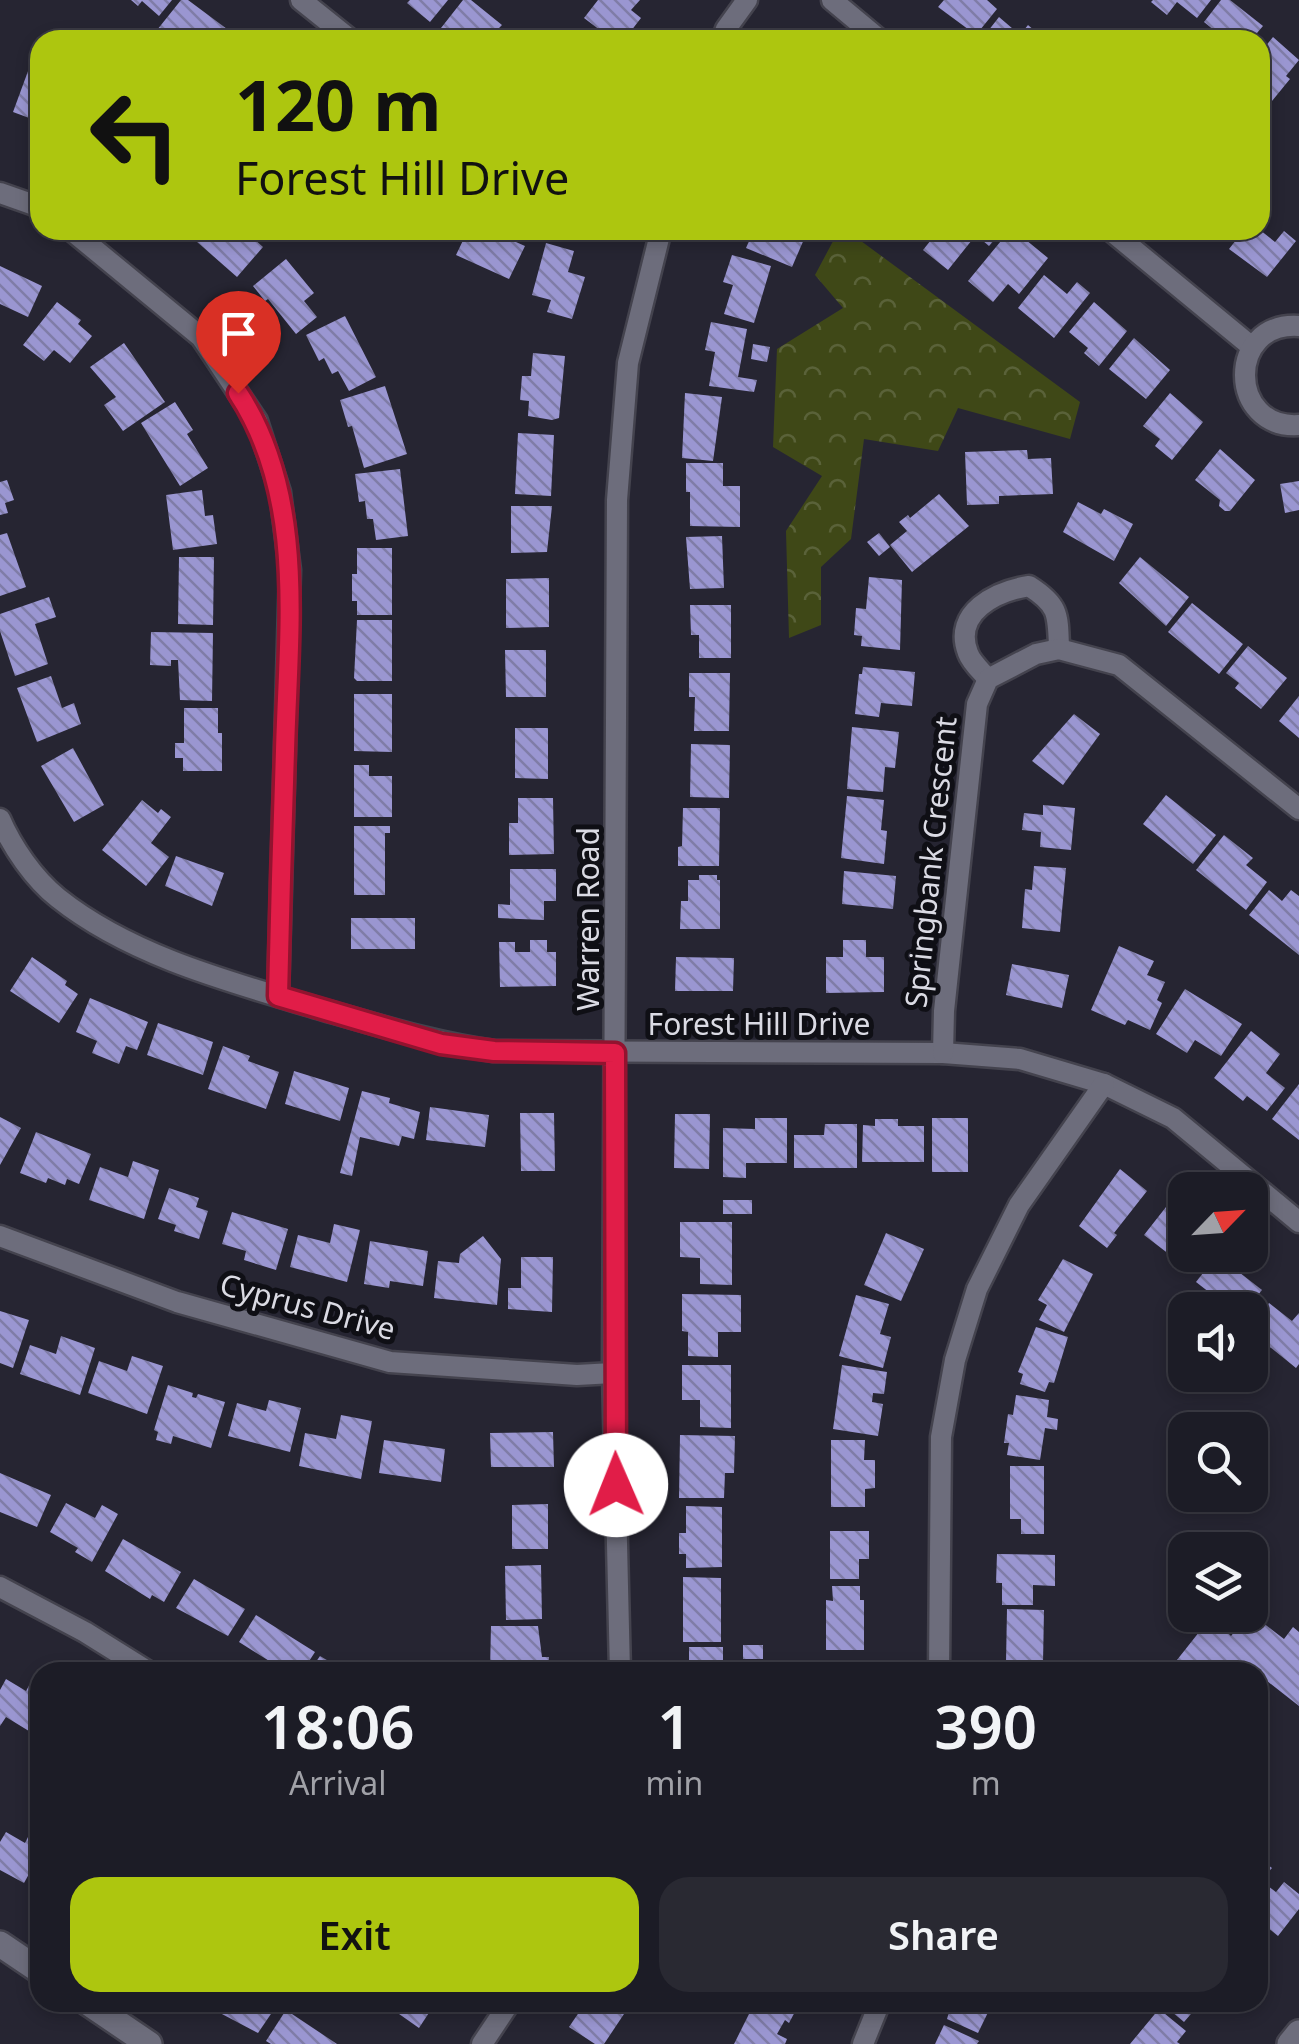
<!DOCTYPE html>
<style>
:root{--surface:#1c1c26;--page:#292932;--text:#f1f3f6;--muted:#a0a1a7;--line:#3a3a43;--accent:#adc60f}
body{margin:0;font-family:"Noto Sans",sans-serif;background:var(--page);color:var(--text);height:100vh;display:flex;flex-direction:column;font-size:38px;white-space:nowrap}
*{box-sizing:border-box;margin:0}
p{font-size:32px;color:var(--muted)}
.icon{flex:none;width:55px;height:55px;fill:none;stroke:currentColor;stroke-width:2;stroke-linecap:round;stroke-linejoin:round}
.map{position:relative;flex:1;overflow:hidden}
.panel{position:absolute;left:30px;top:1662px;width:1238px;height:350px;display:flex;flex-direction:column;background:var(--surface);border-radius:30px;box-shadow:0 5px 15px #0003,0 0 0 2px var(--line)}
.panel>*{flex:none}
.guide{position:absolute;left:30px;top:30px;width:1240px;height:210px;border-radius:30px;box-shadow:0 5px 15px #0003,0 0 0 2px var(--line);background:#adc60f;color:#111;overflow:hidden}
.needle{width:65px;rotate:65deg}
.controls{position:absolute;left:1168px;top:1172px;display:grid;gap:20px}
.controls a{display:grid;place-items:center;width:100px;height:100px;border-radius:20px;background:var(--surface);box-shadow:0 5px 15px #0003,0 0 0 2px var(--line);font-size:50px}
.pin{position:absolute;display:grid;place-items:center;width:85px;height:85px;color:#fff;margin:-102px -42px;border-radius:50% 50% 50% 0;rotate:-45deg;box-shadow:0 0 10px #0007}
.pin .icon{rotate:45deg}
.me{position:absolute;width:110px;margin:-55px;rotate:359deg;stroke-linejoin:round;filter:drop-shadow(0 0 8px #0008)}
.turn{display:flex;align-items:center;gap:35px;height:210px;padding:0 40px;font-size:45px}
.turn .icon{width:130px;height:130px;stroke-width:2.5}
.turn b{display:block;font-size:70px;line-height:85px}
.eta{display:flex;justify-content:space-evenly;align-items:center;height:170px;text-align:center}
.eta b{font-size:60px;font-weight:600;line-height:70px}
.action{display:flex;gap:20px;margin-top:auto;padding:20px 40px}
.action a{flex:1;height:115px;border-radius:30px;background:var(--accent);color:#111;font-size:40px;font-weight:600;line-height:115px;text-align:center}
.action a+a{background:var(--page);color:var(--text)}
.map>svg:first-child{display:block}
.forest{fill:url(#forest-crowns)}
.building{fill:url(#building-back-hatch)}
.lines{fill:none;stroke-linecap:round;stroke-linejoin:round}
.street-casing{stroke:#44434e;stroke-width:25}
.secondary-casing{stroke:#44434e;stroke-width:30}
.street{stroke:#6d6d7c;stroke-width:20}
.secondary{stroke:#6d6d7c;stroke-width:25}
.route-casing{stroke:#92132f;stroke-width:25}
.route{stroke:#e11d48;stroke-width:18}
.labels{text-anchor:middle;dominant-baseline:central;stroke-width:10;stroke-linejoin:round;paint-order:stroke}
.street-label{font-size:30px;fill:#dadae3;stroke:#0f0f15}
</style>
<div class="map">
<svg width="1299" height="2044" viewBox="0 0 1299 2044">
<defs>
<pattern id="forest-crowns" width="20" height="18" patternUnits="userSpaceOnUse" patternTransform="scale(2.5)"><rect width="20" height="18" fill="#3f4817"/><path d="M2 6a3 3 0 1 1 6 0M12 15a3 3 0 1 1 6 0" fill="none" stroke="#5a6239"/></pattern>
<pattern id="building-back-hatch" width="6" height="6" patternUnits="userSpaceOnUse" patternTransform="scale(2.5)"><rect width="6" height="6" fill="#9a96d1"/><path d="M-1 5l2 2M0 0l6 6M5-1l2 2" fill="none" stroke="#7f7ca7"/></pattern>
</defs>
<rect width="100%" height="100%" fill="#262532"/>
<polygon class="forest" points="839,230 846,230 1080,402 1070,439 958,408 938,451 864,439 851,539 821,567 821,625 789,638 786,531 822,476 773,447 777,349 843,308 815,275"/>
<g class="building">
<polygon points="131,0 172,0 159,16 142,1 138,6"/>
<polygon points="181,0 188,0 231,32 224,40 181,40 184,36 179,32 173,40 159,40 153,35"/>
<polygon points="410,0 448,0 430,22 407,3"/>
<polygon points="463,0 471,0 502,25 499,28 510,36 507,40 455,40 441,28"/>
<polygon points="598,0 640,0 631,10 641,18 624,40 613,40 584,18"/>
<polygon points="944,0 987,0 997,9 976,35 938,7"/>
<polygon points="1153,0 1211,0 1197,18 1177,2 1167,15 1151,2"/>
<polygon points="1221,0 1230,0 1263,26 1251,40 1226,40 1204,22"/>
<polygon points="999,17 1020,35 1028,25 1041,36 1038,40 981,40"/>
<polygon points="1273,37 1299,60 1286,76 1290,79 1272,101 1260,92 1260,53"/>
<polygon points="31,63 40,67 40,122 13,112"/>
<polygon points="205,230 244,230 263,247 237,277 196,241"/>
<polygon points="468,230 504,230 509,232 507,238 525,246 509,279 456,255"/>
<polygon points="754,230 808,230 792,267 746,248"/>
<polygon points="939,230 1003,230 989,246 976,235 948,270 923,250"/>
<polygon points="1010,230 1014,230 1048,258 1019,294 1008,284 993,302 968,281"/>
<polygon points="1244,230 1260,230 1275,242 1284,231 1296,241 1267,277 1229,249"/>
<polygon points="546,243 574,251 568,272 585,277 572,319 547,312 551,300 532,295"/>
<polygon points="732,255 771,266 754,323 724,314 733,285 723,282"/>
<polygon points="286,259 314,293 304,301 317,317 296,334 268,299 265,301 253,286"/>
<polygon points="0,266 42,286 28,317 0,304"/>
<polygon points="1044,275 1067,294 1077,282 1090,293 1054,338 1018,308"/>
<polygon points="57,302 81,320 78,324 92,336 70,363 54,350 44,361 23,345"/>
<polygon points="1094,302 1127,331 1099,366 1084,353 1088,348 1069,332"/>
<polygon points="345,316 376,377 349,391 338,371 332,374 324,358 319,361 306,335"/>
<polygon points="711,322 747,329 738,377 757,380 754,392 709,386 715,352 705,350"/>
<polygon points="1134,338 1170,370 1146,399 1109,369"/>
<polygon points="124,343 165,402 123,431 104,405 116,397 90,367"/>
<polygon points="753,344 770,347 767,362 751,359"/>
<polygon points="533,353 565,356 559,418 552,420 528,416 529,401 520,400 522,376 531,376"/>
<polygon points="385,386 407,454 364,468 352,426 348,427 340,400"/>
<polygon points="685,393 722,397 713,461 682,458"/>
<polygon points="1170,393 1203,422 1172,460 1155,446 1160,439 1143,426"/>
<polygon points="175,402 193,430 187,434 208,468 180,486 141,423"/>
<polygon points="518,433 554,435 551,496 515,494"/>
<polygon points="1220,449 1255,480 1230,511 1225,511 1219,506 1220,500 1195,480"/>
<polygon points="1027,450 1028,459 1051,458 1053,494 999,496 999,504 967,505 965,452"/>
<polygon points="686,463 723,463 723,486 740,486 740,527 690,526 690,492 686,492"/>
<polygon points="400,469 408,536 376,540 373,519 367,519 365,501 359,502 355,474"/>
<polygon points="7,480 14,500 5,503 8,513 0,515 0,482"/>
<polygon points="1299,481 1299,510 1285,513 1280,484"/>
<polygon points="202,490 205,516 213,515 217,544 173,550 166,495"/>
<polygon points="939,494 969,526 912,572 890,545 907,531 899,522 908,515 910,518"/>
<polygon points="1078,502 1101,514 1104,509 1133,524 1114,561 1063,532"/>
<polygon points="511,506 552,506 547,552 511,553"/>
<polygon points="7,533 26,587 0,596 0,535"/>
<polygon points="879,533 890,547 879,556 867,542"/>
<polygon points="722,536 724,588 690,589 686,537"/>
<polygon points="357,548 392,548 392,615 357,615 357,601 352,601 352,574 357,574"/>
<polygon points="179,557 214,557 213,625 178,624"/>
<polygon points="1140,557 1189,597 1166,626 1119,583"/>
<polygon points="869,577 902,580 900,650 861,646 862,636 854,635 856,608 866,609"/>
<polygon points="549,578 549,627 506,628 506,579"/>
<polygon points="49,597 56,617 35,624 48,664 15,676 0,631 0,614"/>
<polygon points="1192,603 1243,644 1219,674 1168,632"/>
<polygon points="690,605 731,605 731,658 699,658 699,635 691,635"/>
<polygon points="357,620 392,620 392,681 357,681 354,678"/>
<polygon points="151,632 213,633 212,701 180,700 178,660 171,660 171,666 150,665"/>
<polygon points="1248,646 1287,678 1261,709 1235,688 1239,683 1226,673"/>
<polygon points="505,650 546,650 546,697 506,697"/>
<polygon points="863,667 915,672 912,706 881,703 879,717 855,714 859,674 862,674"/>
<polygon points="689,673 730,673 729,731 694,731 695,697 689,697"/>
<polygon points="51,676 62,708 74,703 81,724 37,742 17,688"/>
<polygon points="354,694 392,694 392,752 354,751"/>
<polygon points="1299,696 1299,738 1279,721"/>
<polygon points="184,708 218,708 218,733 222,733 222,771 183,771 183,758 175,758 175,743 184,743"/>
<polygon points="1074,714 1100,734 1063,785 1032,761"/>
<polygon points="852,727 899,732 895,768 885,767 883,792 847,789"/>
<polygon points="515,728 548,728 548,779 515,778"/>
<polygon points="691,744 730,745 729,798 690,797"/>
<polygon points="73,748 104,805 74,822 41,766"/>
<polygon points="354,765 369,765 369,776 392,776 392,817 354,817"/>
<polygon points="1166,795 1216,835 1193,864 1143,824"/>
<polygon points="847,796 884,800 881,830 887,831 884,864 841,858"/>
<polygon points="518,798 553,798 554,854 509,855 509,823 518,823"/>
<polygon points="142,800 158,813 161,809 171,817 151,843 169,857 146,886 102,850"/>
<polygon points="1043,805 1075,808 1071,850 1040,847 1041,832 1022,830 1024,813 1043,815"/>
<polygon points="683,808 720,808 719,866 678,866 678,847 682,846"/>
<polygon points="354,826 390,826 390,833 385,833 385,895 354,895"/>
<polygon points="1224,835 1253,858 1246,865 1267,882 1246,910 1196,870"/>
<polygon points="176,856 224,873 212,906 165,886"/>
<polygon points="1034,866 1066,868 1060,932 1022,928 1025,889 1032,890"/>
<polygon points="510,869 556,869 556,901 544,901 544,920 498,918 498,904 510,905"/>
<polygon points="844,871 896,876 893,909 842,904"/>
<polygon points="699,875 717,875 717,880 720,880 720,929 680,929 681,901 688,901 688,880 699,880"/>
<polygon points="1269,890 1282,901 1291,890 1299,896 1299,955 1249,915"/>
<rect x="351" y="918" width="64" height="31"/>
<polygon points="530,940 547,940 547,952 556,952 556,986 500,987 499,942 515,942 515,952 530,952"/>
<polygon points="843,940 866,940 866,957 884,957 884,992 826,993 826,957 843,957"/>
<polygon points="1119,946 1154,961 1147,975 1165,982 1157,1000 1162,1003 1150,1030 1128,1020 1125,1025 1091,1010"/>
<polygon points="32,957 67,981 65,985 78,994 59,1023 10,991"/>
<polygon points="676,957 734,958 733,991 675,991"/>
<polygon points="1012,964 1069,975 1062,1008 1006,995"/>
<polygon points="1185,989 1242,1024 1221,1056 1195,1040 1187,1053 1156,1034"/>
<polygon points="90,998 148,1022 137,1050 126,1046 119,1064 92,1053 97,1041 76,1032"/>
<polygon points="158,1023 213,1042 203,1075 147,1055"/>
<polygon points="1251,1031 1280,1054 1266,1073 1285,1088 1267,1111 1247,1096 1243,1101 1214,1078"/>
<polygon points="223,1046 250,1056 248,1061 279,1072 266,1109 208,1089"/>
<polygon points="294,1071 349,1088 340,1121 285,1104"/>
<polygon points="1299,1084 1299,1140 1272,1119"/>
<polygon points="362,1091 390,1098 389,1103 420,1112 414,1139 402,1136 399,1146 360,1137 352,1176 340,1173"/>
<polygon points="430,1107 489,1115 485,1147 426,1140"/>
<polygon points="520,1113 554,1113 555,1171 521,1171"/>
<polygon points="675,1114 710,1114 709,1169 674,1168"/>
<polygon points="0,1117 21,1128 0,1165"/>
<polygon points="755,1118 787,1118 787,1163 746,1163 746,1178 723,1177 723,1128 755,1129"/>
<rect x="932" y="1118" width="36" height="54"/>
<polygon points="875,1119 898,1119 898,1126 924,1126 924,1162 862,1162 863,1125 875,1126"/>
<polygon points="825,1124 857,1124 857,1168 794,1168 794,1135 824,1135"/>
<polygon points="36,1132 91,1154 79,1184 67,1179 65,1185 48,1178 46,1183 20,1173"/>
<polygon points="133,1161 159,1170 144,1219 89,1200 100,1167 128,1177"/>
<polygon points="1120,1169 1147,1191 1114,1233 1117,1235 1107,1248 1079,1226"/>
<polygon points="169,1188 199,1198 196,1207 208,1211 199,1239 174,1231 176,1225 158,1219"/>
<rect x="723" y="1200" width="29" height="14"/>
<polygon points="1166,1207 1185,1222 1185,1255 1203,1255 1191,1271 1144,1235"/>
<polygon points="232,1212 288,1229 276,1270 244,1260 246,1251 222,1244"/>
<polygon points="680,1222 732,1222 732,1285 700,1284 700,1258 680,1257"/>
<polygon points="334,1224 360,1230 347,1282 290,1267 298,1235 330,1243"/>
<polygon points="886,1233 924,1249 901,1301 864,1285"/>
<polygon points="483,1236 501,1259 497,1305 434,1298 438,1261 459,1263 460,1254"/>
<polygon points="370,1241 428,1251 423,1286 390,1281 389,1288 364,1284"/>
<polygon points="1217,1255 1262,1290 1246,1310 1232,1310 1196,1282"/>
<polygon points="521,1257 553,1257 552,1312 508,1309 508,1288 521,1288"/>
<polygon points="1063,1259 1093,1274 1064,1332 1039,1320 1047,1305 1038,1300"/>
<polygon points="682,1294 741,1295 741,1332 718,1332 718,1357 688,1356 688,1332 682,1331"/>
<polygon points="856,1295 889,1304 880,1334 891,1337 883,1368 839,1356"/>
<polygon points="1269,1303 1292,1321 1299,1313 1299,1364 1296,1368 1250,1331 1250,1327"/>
<polygon points="0,1311 29,1320 13,1368 0,1363"/>
<polygon points="1036,1327 1068,1337 1054,1383 1049,1382 1045,1392 1020,1384 1023,1374 1018,1372"/>
<polygon points="61,1336 95,1348 80,1395 20,1374 30,1345 56,1354"/>
<polygon points="132,1356 163,1366 147,1414 88,1393 99,1361 127,1371"/>
<polygon points="682,1365 731,1365 731,1428 700,1427 700,1400 682,1400"/>
<polygon points="842,1365 887,1372 884,1394 873,1393 872,1402 883,1404 878,1436 833,1429"/>
<polygon points="168,1385 193,1393 192,1397 196,1398 198,1394 225,1402 211,1448 173,1436 171,1444 156,1440 158,1432 154,1430"/>
<polygon points="1016,1395 1049,1400 1047,1417 1058,1419 1057,1430 1045,1428 1040,1460 1007,1455 1009,1443 1004,1443 1008,1414 1013,1415"/>
<polygon points="269,1400 301,1408 290,1452 228,1436 237,1403 266,1411"/>
<polygon points="341,1415 372,1421 361,1479 299,1466 305,1433 336,1439"/>
<polygon points="553,1432 554,1467 491,1467 490,1433"/>
<polygon points="680,1435 735,1436 734,1473 725,1473 724,1498 679,1498"/>
<polygon points="384,1440 445,1449 441,1482 379,1473"/>
<polygon points="831,1440 865,1440 864,1460 875,1460 875,1488 865,1489 865,1507 831,1507"/>
<polygon points="1010,1466 1044,1466 1044,1534 1021,1534 1021,1519 1010,1519"/>
<polygon points="0,1473 51,1495 37,1527 0,1512"/>
<polygon points="66,1503 95,1518 102,1505 118,1514 92,1562 75,1552 78,1548 50,1532"/>
<polygon points="548,1504 548,1549 512,1549 512,1505"/>
<polygon points="686,1506 722,1507 722,1567 686,1568 686,1554 679,1554 679,1533 686,1533"/>
<polygon points="830,1531 869,1531 869,1559 859,1559 859,1579 830,1579"/>
<polygon points="123,1539 181,1572 164,1602 152,1595 150,1599 105,1571"/>
<polygon points="997,1554 1055,1555 1055,1586 1033,1585 1033,1605 1002,1605 1002,1583 996,1583"/>
<polygon points="541,1565 542,1619 506,1620 505,1566"/>
<polygon points="683,1577 721,1578 721,1642 683,1642"/>
<polygon points="194,1579 245,1609 228,1636 176,1608"/>
<polygon points="832,1586 860,1586 860,1600 864,1600 864,1650 826,1650 826,1600 833,1601"/>
<polygon points="1007,1609 1044,1610 1043,1663 1006,1663"/>
<polygon points="1250,1613 1284,1639 1293,1627 1299,1632 1299,1706 1267,1681 1258,1692 1258,1672 1182,1672 1173,1665 1211,1617 1231,1636"/>
<polygon points="256,1615 315,1652 302,1672 291,1665 287,1672 239,1642"/>
<polygon points="491,1626 538,1626 542,1657 549,1657 548,1672 490,1670"/>
<rect x="743" y="1645" width="20" height="14"/>
<polygon points="689,1647 723,1647 723,1672 678,1672 678,1667 689,1667"/>
<polygon points="320,1656 347,1672 309,1672"/>
<polygon points="6,1679 26,1691 31,1682 40,1687 37,1736 6,1717 0,1726 0,1690"/>
<polygon points="6,1832 25,1843 29,1835 40,1841 40,1854 24,1883 0,1870 0,1842"/>
<polygon points="1261,1860 1272,1868 1261,1881 1276,1892 1284,1882 1299,1894 1299,1909 1278,1936 1258,1920 1258,1865"/>
<polygon points="228,2002 267,2002 275,2008 258,2033 220,2013"/>
<polygon points="382,2002 436,2002 419,2028"/>
<polygon points="586,2002 632,2002 604,2044 595,2044 569,2027"/>
<polygon points="755,2002 768,2009 772,2002 787,2002 797,2008 789,2023 785,2020 777,2034 787,2039 785,2044 734,2044"/>
<polygon points="952,2002 993,2002 978,2033 947,2019"/>
<polygon points="1160,2002 1206,2002 1200,2009 1197,2007 1184,2022"/>
<polygon points="1159,2009 1186,2031 1177,2042 1180,2044 1130,2044"/>
<polygon points="286,2010 337,2044 271,2044 266,2041"/>
<polygon points="944,2025 979,2041 977,2044 935,2044"/>
</g>
<g class="lines">
<g class="street-casing">
<g id="street">
<polyline points="301,0 351,40"/>
<polyline points="832,0 880,40"/>
<polyline points="722,40 726,29 747,0"/>
<polyline points="0,193 40,207"/>
<polyline points="71,230 201,337 257,421 280,492 290,570 278,996"/>
<polyline points="1110,230 1252,347"/>
<path d="M1299 326C1226 321 1228 430 1299 425"/>
<path d="M988 679C982 672 971 662 968 653 952 612 997 591 1029 586 1059 605 1058 614 1059 649"/>
<path d="M0 819C12 847 34 879 58 898 132 957 234 983 324 1010 381 1026 435 1043 494 1051L943 1053 1020 1059 1104 1084 1173 1118 1299 1222"/>
<polyline points="943,1053 944,1011 977,704 988,679 1036,654 1059,649 1119,665 1299,809"/>
<polyline points="0,1236 177,1302 390,1362 577,1375 613,1373"/>
<polyline points="0,1587 85,1632 149,1672"/>
<polyline points="620,1672 613,1373 617,500 628,363 661,230"/>
<polyline points="939,1672 941,1437 955,1360 977,1289 1019,1205 1104,1084"/>
<polyline points="482,2044 510,2002"/>
<polyline points="863,2044 880,2002"/>
</g>
</g>
<g class="secondary-casing">
<g id="secondary">
<polyline points="0,1944 40,1971"/>
<polyline points="87,2002 149,2044"/>
<polyline points="1290,2044 1299,2033"/>
</g>
</g>
<use href="#street" class="street"/>
<use href="#secondary" class="secondary"/>
</g>
<g class="lines">
<g class="route-casing">
<path id="route" d="M238 393C307 498 288 632 285 751 282 833 280 914 278 996L441 1044 494 1051 615 1053 616 1485"/>
</g>
<use href="#route" class="route"/>
</g>
<g class="labels">
<g class="street-label">
<text transform="translate(930 862) rotate(-84)">Springbank Crescent</text>
<text transform="translate(587 919) rotate(-90)">Warren Road</text>
<text x="759" y="1023">Forest Hill Drive</text>
<text transform="translate(308 1306) rotate(15)">Cyprus Drive</text>
</g>
</g>
</svg>
<div class="controls">
<a><svg class="needle" viewBox="-14 -14 28 28"><path d="M0-13l5 13h-10z" fill="#e53935"/><path d="M0 13l5-13h-10z" fill="#a0a1a7"/></svg></a>
<a><svg class="icon" aria-label="sound" viewBox="0 0 24 24"><path d="M4 9h4l5-4v14l-5-4H4zM17 9q2 3 0 6"/></svg></a>
<a><svg class="icon" aria-label="search" viewBox="0 0 24 24"><circle cx="10" cy="10" r="6"/><path d="M15 15l6 6"/></svg></a>
<a><svg class="icon" aria-label="layers" viewBox="0 0 24 24"><path d="M12 4l9 5-9 5-9-5zM3 14l9 5 9-5"/></svg></a>
</div>
<div class="pin" style="left:238px;top:393px;background:#d93025"><svg class="icon" aria-label="arrive" viewBox="0 0 24 24"><path d="M6 21V4h12l-3 4 3 4H6"/></svg></div>
<svg class="me" style="left:616px;top:1485px" viewBox="-20 -20 40 40"><circle r="19" fill="#fff"/><path d="M0-13L10 11 0 6-10 11z" fill="#e11d48"/></svg>
<div class="guide">
<div class="turn"><svg class="icon" aria-label="left" viewBox="0 0 24 24"><path d="M17 20v-9H6M10 6l-5 5 5 5"/></svg><div><b>120 m</b>Forest Hill Drive</div></div>
</div>
<section class="panel">
<div class="eta">
<div><b>18:06</b><p>Arrival</p></div>
<div><b>1</b><p>min</p></div>
<div><b>390</b><p>m</p></div>
</div>
<div class="action"><a>Exit</a><a>Share</a></div>
</section>
</div>
